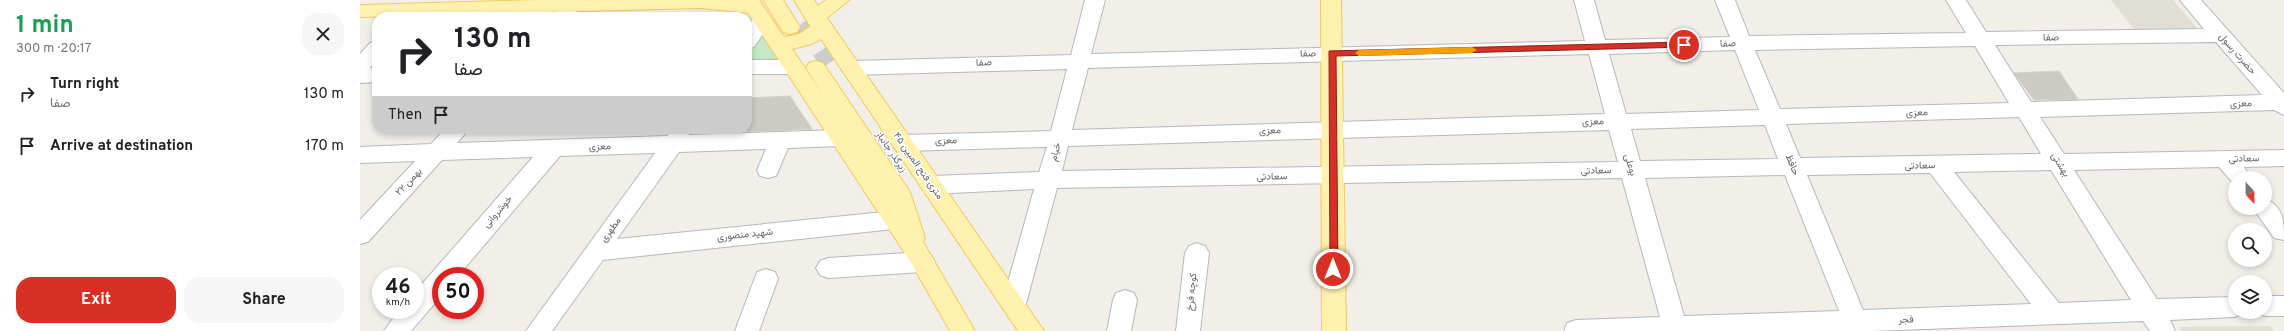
<!DOCTYPE html>
<meta charset="utf-8">
<style>
:root{--surface:#fff;--page:#f6f6f6;--text:#202124;--muted:#757577;--accent:#d93025}
body{margin:0;font-family:Overpass,Vazirmatn,sans-serif;background:var(--page);color:var(--text);height:100vh;display:flex;flex-direction:column;font-size:15px;white-space:nowrap}
*{box-sizing:border-box;margin:0}
p{font-size:13px;color:var(--muted)}
.icon{flex:none;width:22px;height:22px;fill:none;stroke:currentColor;stroke-width:2;stroke-linecap:round;stroke-linejoin:round}
.map{position:relative;flex:1;overflow:hidden}
.panel{display:flex;flex-direction:column;background:var(--surface);width:360px}
.panel>*{flex:none}
.top-card{position:absolute;left:12px;top:12px;width:380px;height:122px;border-radius:16px;box-shadow:0 2px 6px #0003;background:#fff;color:var(--text);overflow:hidden}
.needle{width:26px;rotate:158deg}
.controls{position:absolute;left:1868px;top:171px;display:grid;gap:8px}
.controls a{display:grid;place-items:center;width:44px;height:44px;border-radius:50%;background:var(--surface);box-shadow:0 2px 6px #0003;font-size:20px}
.speed{position:absolute;left:12px;top:267px;display:flex;gap:8px;font-size:20px;font-weight:700;text-align:center}
.speed>*{display:grid;place-content:center;width:52px;height:52px;border-radius:50%;background:var(--surface);box-shadow:0 2px 6px #0003;line-height:1}
.speed small{font-size:10px;font-weight:400}
.speed .limit{border:6px solid #d22;background:#fff;color:#111}
.pin{position:absolute;display:grid;place-items:center;width:34px;height:34px;color:#fff;margin:-17px;border:2px solid #fff;border-radius:50%;box-shadow:0 1px 4px #0007}
.me{position:absolute;width:44px;margin:-22px;rotate:0deg;stroke-linejoin:round;filter:drop-shadow(0 0 3px #0008)}
.turn{display:flex;align-items:center;gap:14px;height:84px;padding:0 16px;font-size:18px}
.turn .icon{width:52px;height:52px;stroke-width:2.5}
.turn b{display:block;font-size:28px;line-height:34px}
.then{display:flex;align-items:center;height:38px;padding:0 16px;background:#0003;gap:8px;font-size:15px}
.round{display:grid;place-items:center;flex:none;width:42px;height:42px;border-radius:16px;background:var(--page)}
.overview{display:flex;align-items:center;justify-content:space-between;height:68px;padding:0 16px}
h1{font-size:24px;font-weight:700;line-height:30px;color:#1e9e55}
.button{display:flex;gap:8px;margin-top:auto;padding:8px 16px}
.button a{flex:1;height:46px;border-radius:16px;background:var(--accent);color:#fff;font-size:16px;font-weight:700;line-height:46px;text-align:center}
.button a+a{background:var(--page);color:var(--text)}
ul{padding:0;list-style:none}
li{display:flex;align-items:center;gap:12px;height:52px;padding:0 16px}
li div{flex:1}
li b{display:block;font-size:15px}
li em{font-style:normal}
main{display:flex;flex:1;min-height:0}
.map>svg:first-child{display:block}
.education{fill:#e1ded6}
.green{fill:#c5e8c5}
.building{fill:#cccac5;stroke:#d6d1c6}
.lines{fill:none;stroke-linecap:round;stroke-linejoin:round}
.major-tunnel{stroke:#ccccc8;stroke-width:22;stroke-dasharray:22 11;stroke-linecap:butt}
.minor-casing{stroke:#b5b8bc;stroke-width:2}
.major-casing{stroke:#f2c960;stroke-width:2}
.minor{fill:#fff;fill-rule:evenodd}
.major{fill:#fff2af;fill-rule:evenodd}
.route{fill:#d93025;stroke:#8d1f18}
.slow{fill:#f59e0b}
.labels{text-anchor:middle;dominant-baseline:central;stroke-width:3;stroke-linejoin:round;paint-order:stroke}
.street-label{font-size:10px;fill:#5f6368;stroke:#fff}
</style>
<main>
<section class="panel">
<div class="overview"><div><h1>1 min</h1><p>300 m · 20:17</p></div><a class="round"><svg class="icon" aria-label="close" viewBox="0 0 24 24"><path d="M6 6l12 12M18 6L6 18"/></svg></a></div>
<ul>
<li><svg class="icon" aria-label="right" viewBox="0 0 24 24"><path d="M7 20v-9h11M14 6l5 5-5 5"/></svg><div><b>Turn right</b><p>صفا</p></div><em>130 m</em></li>
<li><svg class="icon" aria-label="arrive" viewBox="0 0 24 24"><path d="M6 21V4h12l-3 4 3 4H6"/></svg><div><b>Arrive at destination</b></div><em>170 m</em></li>
</ul>
<div class="button"><a>Exit</a><a>Share</a></div>
</section>
<div class="map">
<svg width="1924" height="331" viewBox="0 0 1924 331">
<rect width="100%" height="100%" fill="#f1efe8"/>
<g class="education">
<polygon points="1751,0 1813,0 1837,28 1774,29"/>
<polygon points="1910,326 1914,331 1821,331 1819,327"/>
</g>
<polygon class="green" points="401,29 423,63 387,63 387,49"/>
<g class="building">
<polygon points="1699,71 1718,99 1674,100 1654,73"/>
<polygon points="430,96 452,129 387,132 387,98"/>
</g>
<g class="lines">
<polyline class="major-tunnel" points="444,22 471,62"/>
<g class="minor-casing">
<g id="minor">
<path d="M725 0H745L731 54 1225 41 1214 0H1234L1245 40 1370 37 1355 0H1375L1389 36 1606 33 1586 0H1606L1626 32 1844 29 1820 0H1841L1924 93V115L1914 110 1680 117 1704 154 1924 150V166L1884 167 1891 178H1875V185L1859 167 1714 170 1797 299 1875 297V312H1885L1875 317 1810 320 1815 331H1790L1783 321 1511 331H1204L1207 323 1216 320 1300 317 1262 178 697 188 666 304 663 311 654 314 645 311 642 304 674 189 572 194 564 191 561 185 564 179 572 176 679 172 687 147 543 151 535 149 532 143 535 137 543 135 691 131 707 69 491 75 484 73 481 68 484 63 491 61 711 55ZM1856 42 1902 95 1671 102 1635 45ZM1615 46 1649 103 1420 109 1395 50ZM1375 50 1399 110 1266 114 1249 54ZM1229 54 1245 114 712 130 728 68ZM1659 117 1681 154 1440 158 1426 124ZM1405 125 1418 159 1280 161 1271 129ZM1249 130 1258 162 702 171 708 146ZM1691 170 1771 300 1699 303 1594 172ZM1570 173 1671 304 1503 310 1447 175ZM1425 175 1479 311 1324 316 1285 178Z"/>
<polygon points="205,1 217,0 222,5 212,17 191,17"/>
<path d="M402 15 409 16 412 21 394 47 387 49C387 34 385 19 402 15Z"/>
<polygon points="17,41 17,60 10,68 17,68 17,82 0,83 0,54 10,43"/>
<polygon points="387,60 433,60 440,62 443,67 440,72 433,74 387,74"/>
<path d="M85 129H109L97 143 307 136C313 129 318 128 327 130L329 135 480 130 488 132 491 138 488 144 480 146 428 148 416 176 408 178 400 176 397 170 406 149 319 152 257 239 534 211 542 214 545 220 542 226 534 229 243 260 192 331H166L295 153 200 156 98 276H81V296L51 331H24L39 310H55V292L173 157 82 160 8 242 0 244V220L55 161 0 163V147L71 144Z"/>
<path d="M1905 199C1924 206 1924 222 1924 240L1914 238 1893 208H1905Z"/>
<polygon points="837,243 845,246 849,253 840,331 816,331 825,253 829,246"/>
<polygon points="563,252 571,255 575,262 571,269 563,272 468,278 460,275 456,268 460,261 468,258"/>
<polygon points="406,269 415,272 418,279 399,331 375,331 397,272"/>
<polygon points="765,290 774,293 777,300 771,331 747,331 753,300 756,293"/>
<polygon points="1905,296 1924,296 1924,316 1905,316 1896,313 1905,312"/>
</g>
</g>
<g class="major-casing">
<g id="major">
<path d="M179 0H399L423 36C434 37 442 34 450 26L434 0H454L458 6 466 0H489L467 18 684 331H658L461 39 452 44 432 49 464 96 446 68 449 63 456 61 463 63 550 192 565 238 563 242 615 331H590L550 261 388 13 340 8 0 17V5Z"/>
<polygon points="403,0 423,0 440,27 437,32 430,34 423,32"/>
<polygon points="961,0 981,0 986,331 962,331"/>
</g>
</g>
<use href="#minor" class="minor"/>
<use href="#major" class="major"/>
</g>
<polygon class="route" points="1324,42 1329,45 1327,47 976,56 978,269 977,272 970,272 969,51"/>
<polygon class="slow" points="1112,47 1117,50 1112,53 999,56 995,53 999,50"/>
<g class="labels">
<g class="street-label">
<text transform="translate(1691 38) rotate(-1)">صفا</text>
<text transform="translate(1368 44) rotate(-2)">صفا</text>
<text transform="translate(948 54) rotate(-1)">صفا</text>
<text transform="translate(1877 54) rotate(49)">حضرت رسول</text>
<text transform="translate(624 63) rotate(-2)">صفا</text>
<text transform="translate(1881 104) rotate(-2)">معزی</text>
<text transform="translate(1557 113) rotate(-2)">معزی</text>
<text transform="translate(1233 122) rotate(-2)">معزی</text>
<text transform="translate(910 131) rotate(-2)">معزی</text>
<text transform="translate(586 141) rotate(-2)">معزی</text>
<text transform="translate(240 147) rotate(-2)">معزی</text>
<text transform="translate(531 152) rotate(56)">زیرگذر جانباز</text>
<text transform="translate(696 152) rotate(-75)">خیام</text>
<text transform="translate(1884 159) rotate(-1)">سعادتی</text>
<text transform="translate(1270 165) rotate(74)">بوعلی</text>
<text transform="translate(1432 165) rotate(68)">حافظ</text>
<text transform="translate(1700 165) rotate(58)">بهشتی</text>
<text transform="translate(558 166) rotate(55)">۴۵ متری فتح المبین</text>
<text transform="translate(1560 166) rotate(-1)">سعادتی</text>
<text transform="translate(1236 171) rotate(-1)">سعادتی</text>
<text transform="translate(912 177) rotate(-1)">سعادتی</text>
<text transform="translate(49 182) rotate(-47)">۲۲ بهمن</text>
<text transform="translate(138 212) rotate(-49)">خوشروانی</text>
<text transform="translate(251 230) rotate(-54)">مطهری</text>
<text transform="translate(385 235) rotate(-6)">شهید منصوری</text>
<text transform="translate(832 292) rotate(-84)">کوچه فرخ</text>
<text transform="translate(1546 320) rotate(-2)">فجر</text>
</g>
</g>
</svg>
<div class="controls">
<a><svg class="needle" viewBox="-14 -14 28 28"><path d="M0-13l5 13h-10z" fill="#e53935"/><path d="M0 13l5-13h-10z" fill="#757577"/></svg></a>
<a><svg class="icon" aria-label="search" viewBox="0 0 24 24"><circle cx="10" cy="10" r="6"/><path d="M15 15l6 6"/></svg></a>
<a><svg class="icon" aria-label="layers" viewBox="0 0 24 24"><path d="M12 4l9 5-9 5-9-5zM3 14l9 5 9-5"/></svg></a>
</div>
<div class="speed"><div>46<small>km/h</small></div><div class="limit">50</div></div>
<div class="pin" style="left:1324px;top:45px;background:#d93025"><svg class="icon" aria-label="arrive" viewBox="0 0 24 24"><path d="M6 21V4h12l-3 4 3 4H6"/></svg></div>
<svg class="me" style="left:973px;top:269px" viewBox="-20 -20 40 40"><circle r="17" fill="#d93025" stroke="#fff" stroke-width="3"/><path d="M0-11L8 9 0 5-8 9z" fill="#fff"/></svg>
<div class="top-card">
<div class="turn"><svg class="icon" aria-label="right" viewBox="0 0 24 24"><path d="M7 20v-9h11M14 6l5 5-5 5"/></svg><div><b>130 m</b>صفا</div></div>
<div class="then">Then<svg class="icon" aria-label="arrive" viewBox="0 0 24 24"><path d="M6 21V4h12l-3 4 3 4H6"/></svg></div>
</div>
</div>
</main>
